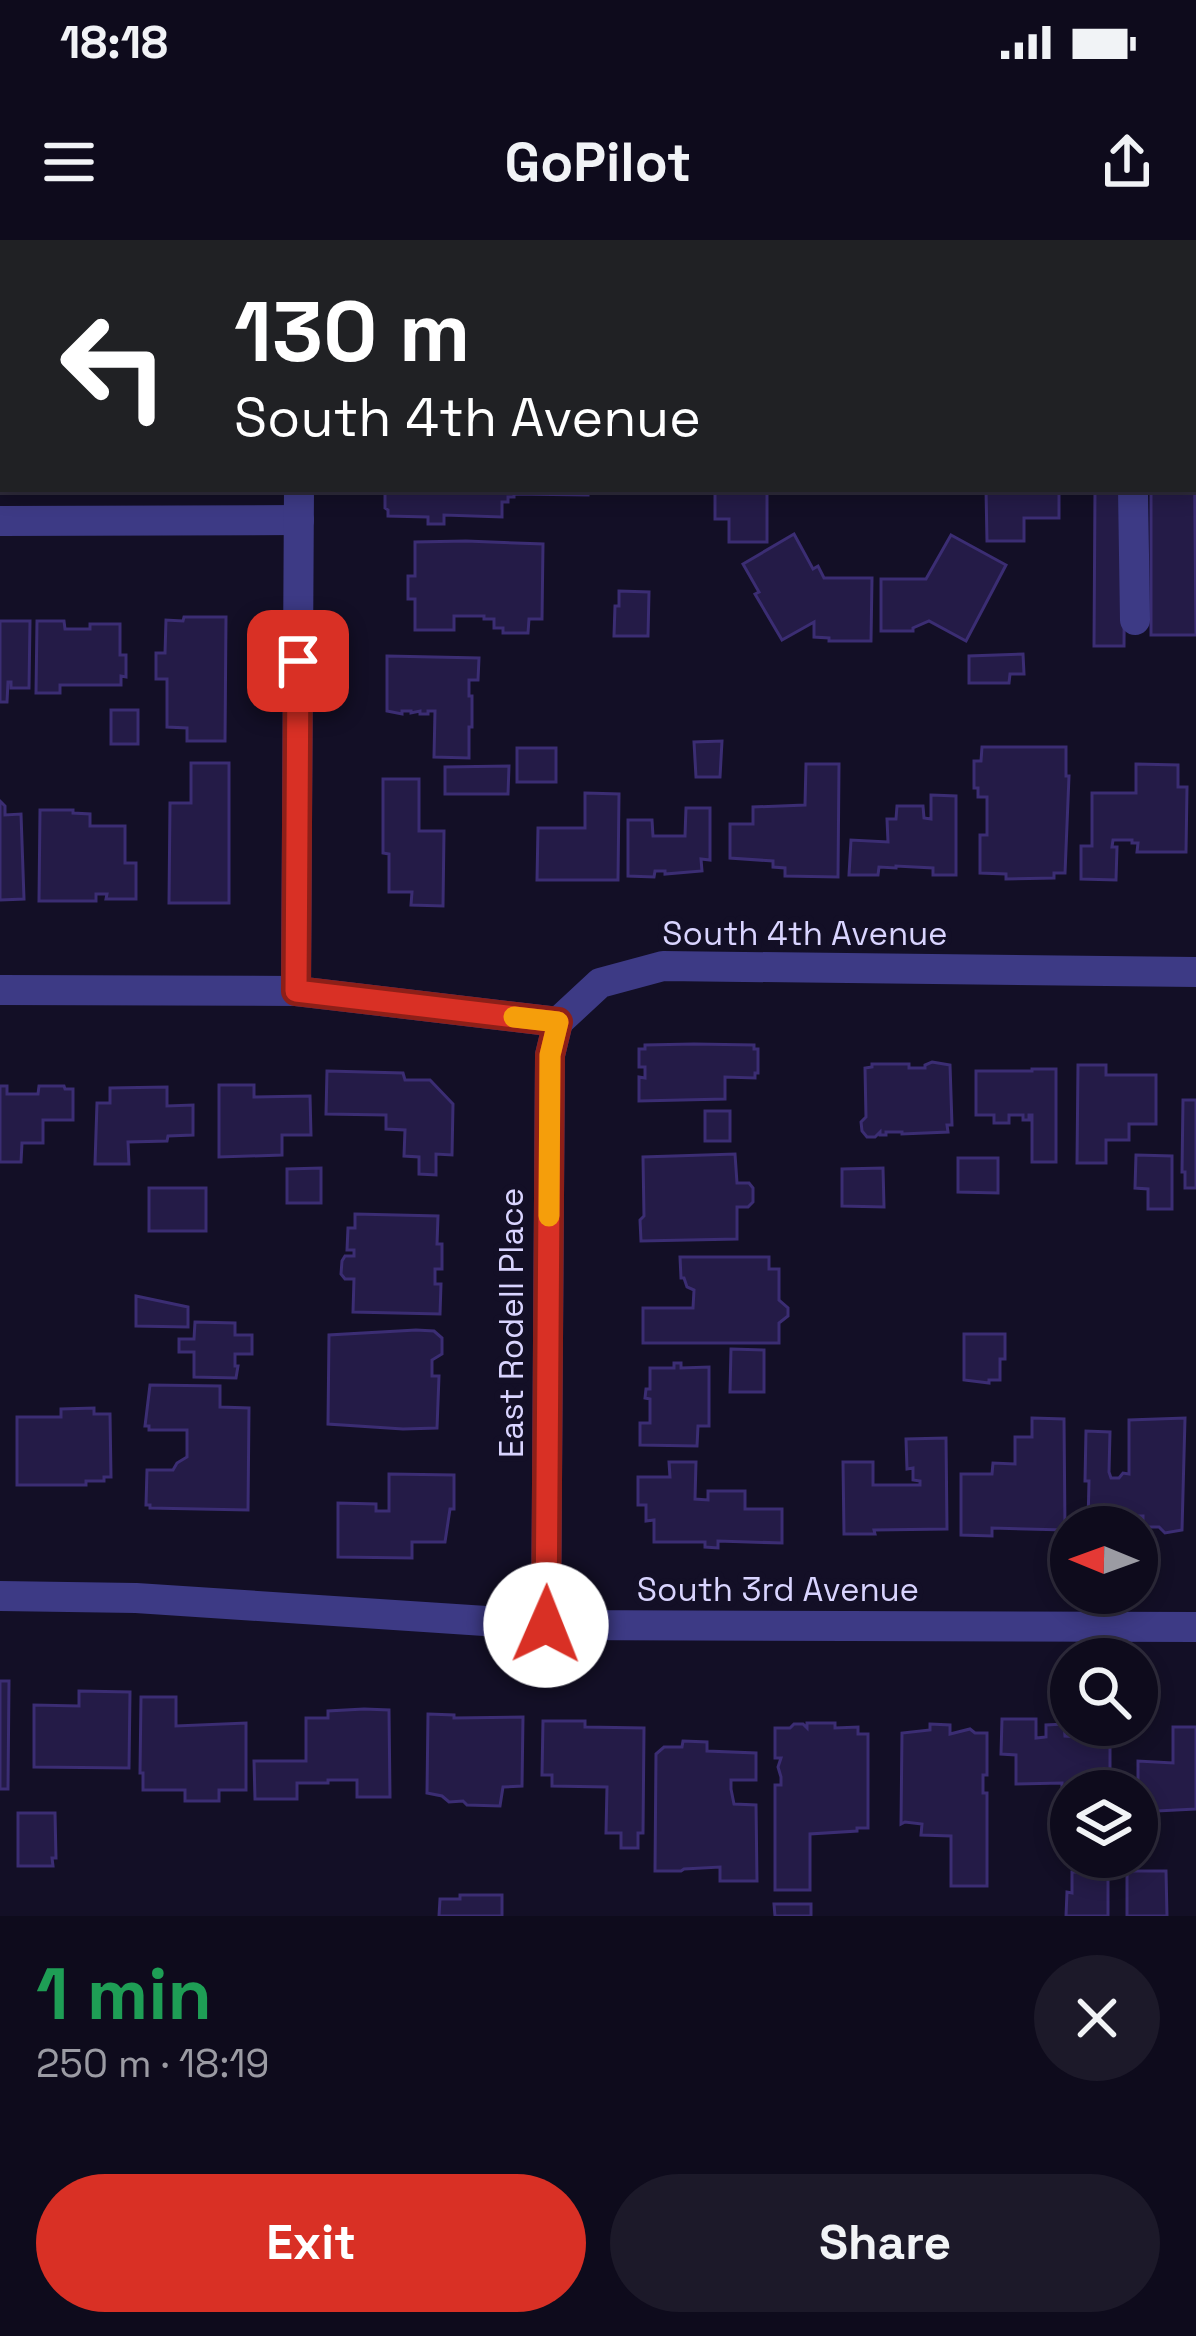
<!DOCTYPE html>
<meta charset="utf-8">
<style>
:root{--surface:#0e0b1c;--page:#1c1929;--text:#f1f3f6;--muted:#9b9ba3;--line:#2e2b3b;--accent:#d93025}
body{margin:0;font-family:"Space Grotesk",sans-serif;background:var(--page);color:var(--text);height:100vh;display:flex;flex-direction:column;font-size:45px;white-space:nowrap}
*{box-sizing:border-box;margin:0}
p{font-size:39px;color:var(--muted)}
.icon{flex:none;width:66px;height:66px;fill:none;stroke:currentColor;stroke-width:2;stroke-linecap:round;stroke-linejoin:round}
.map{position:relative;height:1676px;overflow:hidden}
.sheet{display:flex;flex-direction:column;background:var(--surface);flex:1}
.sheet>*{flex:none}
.banner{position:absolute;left:0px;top:0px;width:1197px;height:252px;box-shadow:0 6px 18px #0003,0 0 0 3px var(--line);background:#202124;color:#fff;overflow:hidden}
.needle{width:78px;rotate:271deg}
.controls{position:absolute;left:1050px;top:1266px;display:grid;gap:24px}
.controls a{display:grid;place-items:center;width:108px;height:108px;border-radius:50%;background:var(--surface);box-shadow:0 6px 18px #0003,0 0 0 3px var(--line);font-size:60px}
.pin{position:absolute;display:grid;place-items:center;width:102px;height:102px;color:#fff;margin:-51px;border-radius:24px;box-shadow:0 6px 18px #0006}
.me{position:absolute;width:132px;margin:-66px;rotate:1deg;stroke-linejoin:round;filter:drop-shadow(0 0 9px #0008)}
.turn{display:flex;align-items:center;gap:42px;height:252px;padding:0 36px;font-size:54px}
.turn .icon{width:156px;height:156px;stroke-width:2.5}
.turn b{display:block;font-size:84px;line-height:102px}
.round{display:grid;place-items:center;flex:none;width:126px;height:126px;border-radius:63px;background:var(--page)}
.head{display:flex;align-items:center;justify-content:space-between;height:204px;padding:0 36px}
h1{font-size:72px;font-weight:600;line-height:90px;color:#1e9e55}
.action{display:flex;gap:24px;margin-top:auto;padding:24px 36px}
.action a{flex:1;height:138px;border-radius:72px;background:var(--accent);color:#fff;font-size:48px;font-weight:600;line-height:138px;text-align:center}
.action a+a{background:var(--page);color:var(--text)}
.status{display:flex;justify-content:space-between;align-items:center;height:84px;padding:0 60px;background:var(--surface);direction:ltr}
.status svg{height:33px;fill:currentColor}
header{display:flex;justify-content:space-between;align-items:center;height:156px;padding:0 36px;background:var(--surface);font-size:54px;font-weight:600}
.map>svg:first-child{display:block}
.building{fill:#241b47;stroke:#3b2d73;stroke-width:3}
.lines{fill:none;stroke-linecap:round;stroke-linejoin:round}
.minor{stroke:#3d3a85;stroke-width:30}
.route-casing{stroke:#8d1f18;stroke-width:30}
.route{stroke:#d93025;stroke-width:21}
.slow{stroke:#f59e0b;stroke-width:21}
.labels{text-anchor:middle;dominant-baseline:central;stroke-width:12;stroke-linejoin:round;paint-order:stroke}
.street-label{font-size:33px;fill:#d9d4ff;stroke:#130f26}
</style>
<div class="status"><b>18:18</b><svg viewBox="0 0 49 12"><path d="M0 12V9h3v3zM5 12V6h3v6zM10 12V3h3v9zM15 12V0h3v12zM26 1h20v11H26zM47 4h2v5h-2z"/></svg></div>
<header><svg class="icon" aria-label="menu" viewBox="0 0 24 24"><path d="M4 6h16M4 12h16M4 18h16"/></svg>GoPilot<svg class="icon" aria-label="share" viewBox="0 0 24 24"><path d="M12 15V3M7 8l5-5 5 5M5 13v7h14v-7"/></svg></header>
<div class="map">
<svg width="1196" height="1676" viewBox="0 0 1196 1676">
<rect width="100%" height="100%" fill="#130f26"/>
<g class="building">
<polygon points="1194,170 1196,395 1151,395 1151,249 1194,249"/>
<polygon points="388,249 588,249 588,255 514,254 514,257 508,257 508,262 502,262 502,277 444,275 444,284 428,284 428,277 388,276 388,270 385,268 385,253"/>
<polygon points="715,249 786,249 786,251 767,251 767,302 729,302 729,279 715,279"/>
<polygon points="986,249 1059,249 1059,278 1024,278 1024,301 987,301"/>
<polygon points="1095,249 1125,249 1124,406 1094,406"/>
<polygon points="794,294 813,329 818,326 824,338 872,338 871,401 829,401 829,398 814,397 814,382 782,400 755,354 759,352 743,324"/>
<polygon points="951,295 1006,325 966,401 929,381 913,388 913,391 881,391 881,339 926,339"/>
<polygon points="466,301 543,304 542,379 529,379 528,393 503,393 503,388 494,388 494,379 484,379 484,376 454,376 454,390 415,390 415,359 408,359 408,336 415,336 415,302"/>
<polygon points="619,351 649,352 648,396 614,396 615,366 619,366"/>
<polygon points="184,377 226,377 225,501 187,501 187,488 167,487 167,439 156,439 156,413 165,413 166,380 183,381"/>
<polygon points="0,381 30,381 29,448 11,448 11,442 8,442 7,462 0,462"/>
<polygon points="37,381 64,381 65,389 90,389 90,384 120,384 120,415 126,415 126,437 121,436 121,445 60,445 60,453 36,453"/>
<polygon points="1023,414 1024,434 1010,434 1009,443 969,443 969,416"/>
<polygon points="387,416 479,418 478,440 469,440 469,456 472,456 472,487 469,487 469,518 434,517 435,471 428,471 428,474 420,474 420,471 411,473 411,471 402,471 402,474 387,471"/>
<rect x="111" y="470" width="27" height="34"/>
<polygon points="722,501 720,537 696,537 694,502"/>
<polygon points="982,507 1066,507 1066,536 1069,536 1065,633 1054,633 1054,638 1006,639 1006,634 980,633 980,595 987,595 987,557 978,557 978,548 974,548 974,521 981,521"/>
<rect x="517" y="508" width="39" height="34"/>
<polygon points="191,523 229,523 229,663 169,663 170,563 191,563"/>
<polygon points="806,524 839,524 838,637 785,636 785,628 773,627 773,621 730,618 730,584 753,584 753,567 805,565"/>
<polygon points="1136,524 1178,525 1178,547 1187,547 1186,612 1137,612 1138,603 1132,603 1132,600 1113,600 1112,607 1117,607 1116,640 1081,639 1081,606 1092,606 1092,553 1136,553"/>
<polygon points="509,526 508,554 445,554 445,527"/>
<polygon points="383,539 419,539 419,591 444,591 443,666 411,665 412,652 389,652 389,614 383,613"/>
<polygon points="585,553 619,554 618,640 537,640 538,588 585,588"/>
<polygon points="931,555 956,556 956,635 933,635 933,628 896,626 896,628 879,627 878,635 849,635 851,600 888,602 887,579 896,579 897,566 923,566 924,578 931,579"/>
<polygon points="0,561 5,566 5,575 21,574 24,659 0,660"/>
<polygon points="686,568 710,568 710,620 701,619 702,631 665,634 665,631 655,631 654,637 628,636 628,580 652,580 653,596 685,596"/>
<polygon points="40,570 73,570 73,573 90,574 90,586 125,586 125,623 136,623 136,659 106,659 107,654 96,654 96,661 39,661"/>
<polygon points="694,804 754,805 754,809 758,809 758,833 755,833 755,838 725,837 725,859 639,861 639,837 645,838 645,827 639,827 639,809 645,809 645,805"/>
<polygon points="932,822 950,825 952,885 947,885 948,892 902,894 902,892 886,892 886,895 880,895 880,892 875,897 867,897 862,891 861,882 866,877 865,828 872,827 872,824 909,824 909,828 925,828 925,825"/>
<polygon points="1078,825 1106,825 1106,835 1156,835 1156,884 1129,884 1129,900 1106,900 1106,923 1077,923"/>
<polygon points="1032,829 1056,829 1056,922 1032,922 1032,875 1029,875 1029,880 1023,880 1023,875 1009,875 1009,883 994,883 994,875 976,875 976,831 1032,831"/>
<polygon points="327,831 403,833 405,840 430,840 453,864 452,915 436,914 436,935 419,934 419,917 404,916 405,890 386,889 386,875 326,874"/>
<polygon points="219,845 254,845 254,857 310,856 311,895 282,895 282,915 219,917"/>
<polygon points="0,846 7,846 7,854 38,854 39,846 64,846 65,849 73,849 73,880 43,880 43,903 22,903 21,922 0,922"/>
<polygon points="167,847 167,866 193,865 193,895 168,896 167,901 128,902 129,924 95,924 97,863 110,863 110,848"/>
<polygon points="1183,860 1196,860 1196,948 1185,948 1185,932 1182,932"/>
<rect x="705" y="871" width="25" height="30"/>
<polygon points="735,914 737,943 749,943 753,948 753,962 748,967 737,967 737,999 641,1001 640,980 644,976 643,917"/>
<polygon points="1136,915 1172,916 1172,969 1148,969 1148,949 1135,948"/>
<polygon points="958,918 998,918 998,953 958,952"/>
<polygon points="321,928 321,963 287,963 287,929"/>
<polygon points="883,928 884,967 842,966 842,929"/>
<rect x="149" y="948" width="57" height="43"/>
<polygon points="355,974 438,976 437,1004 442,1004 442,1029 435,1029 435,1044 441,1044 440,1074 353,1072 354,1039 345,1039 341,1034 342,1021 345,1016 354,1016 354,1010 347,1010 348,988 355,988"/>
<polygon points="680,1017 769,1017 769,1029 779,1029 779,1060 788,1068 788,1076 779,1083 779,1103 643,1103 643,1068 693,1068 694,1050 687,1047 684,1038 681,1038"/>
<polygon points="136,1056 188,1067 188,1087 136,1086"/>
<polygon points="195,1082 235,1083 235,1095 252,1095 252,1114 235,1114 235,1126 238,1126 236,1138 194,1137 194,1112 179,1112 179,1099 194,1099"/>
<polygon points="416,1090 434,1091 442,1098 442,1114 432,1120 432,1136 439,1136 437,1188 403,1189 328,1184 329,1095"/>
<polygon points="964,1094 1005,1094 1005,1119 1000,1119 1000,1140 989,1140 989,1143 964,1140"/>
<polygon points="731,1109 764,1110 764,1152 730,1152"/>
<polygon points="674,1123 681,1123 681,1128 709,1127 709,1186 698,1186 697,1206 640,1205 640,1183 650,1183 650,1159 645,1158 646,1149 650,1149 650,1128 674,1128"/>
<polygon points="150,1145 220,1146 220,1167 249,1168 248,1270 150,1268 150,1265 146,1265 147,1230 173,1230 177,1223 187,1217 187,1190 149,1190 149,1186 145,1186"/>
<polygon points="94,1168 94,1174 110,1174 111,1237 104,1237 104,1241 86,1241 86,1245 17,1245 17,1177 61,1177 61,1169"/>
<polygon points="1032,1178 1064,1179 1065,1290 992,1288 992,1296 961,1295 961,1234 992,1234 993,1223 1015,1224 1015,1197 1032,1197"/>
<polygon points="1185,1178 1182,1290 1165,1293 1159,1287 1143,1287 1143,1276 1116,1276 1116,1282 1088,1284 1089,1241 1085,1241 1086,1191 1110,1192 1109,1232 1111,1238 1119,1238 1123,1233 1129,1234 1129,1180"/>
<polygon points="946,1198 947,1289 874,1290 875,1294 844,1294 843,1222 873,1222 873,1245 920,1245 920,1241 913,1240 913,1228 907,1229 906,1199"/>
<polygon points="669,1222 696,1222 695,1259 708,1260 708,1251 745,1251 745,1269 782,1269 782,1303 718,1301 718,1308 705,1307 705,1302 654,1302 654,1280 646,1281 646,1265 638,1265 638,1237 670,1237"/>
<polygon points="389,1234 454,1235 454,1269 450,1269 445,1302 412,1302 412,1318 338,1317 338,1263 376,1264 376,1271 389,1271"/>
<polygon points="0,1441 9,1441 8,1549 0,1549"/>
<polygon points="79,1451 130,1452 129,1528 34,1527 34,1465 79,1466"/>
<polygon points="141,1457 176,1457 176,1486 246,1483 246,1550 219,1550 219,1561 185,1561 185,1550 143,1550 143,1533 140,1533"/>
<polygon points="364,1469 389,1470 390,1557 357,1557 357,1540 328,1540 328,1543 297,1543 297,1559 255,1559 254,1521 306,1521 306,1478 328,1478 328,1471"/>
<polygon points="428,1474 454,1475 454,1478 523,1477 522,1546 503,1547 500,1566 467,1565 463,1561 449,1562 442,1556 427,1553"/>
<polygon points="1002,1479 1036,1479 1036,1498 1046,1497 1046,1485 1064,1484 1065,1496 1093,1498 1093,1501 1110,1501 1110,1547 1107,1547 1107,1551 1071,1551 1071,1588 1062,1588 1062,1543 1016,1544 1016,1515 1001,1514"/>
<polygon points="543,1481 585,1481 585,1487 644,1488 643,1593 638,1593 638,1608 621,1608 621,1593 606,1593 607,1547 552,1546 552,1535 542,1535"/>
<polygon points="807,1483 835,1483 835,1488 858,1487 858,1494 868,1494 868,1588 857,1588 857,1591 810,1594 810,1650 775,1650 775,1545 781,1545 781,1537 778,1527 781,1518 775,1518 775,1488 790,1488 794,1484 803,1484 807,1488"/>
<polygon points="930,1484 950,1485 950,1494 970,1489 975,1493 987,1493 987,1535 983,1535 983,1553 987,1553 987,1646 951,1646 951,1596 921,1595 922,1584 905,1582 901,1584 902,1493 930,1490"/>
<polygon points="1173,1487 1196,1487 1196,1569 1138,1572 1138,1521 1173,1523"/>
<polygon points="683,1501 707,1502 707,1511 756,1513 756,1540 731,1540 731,1549 734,1564 756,1565 757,1641 720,1641 720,1627 684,1629 681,1631 655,1631 656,1514 664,1507 682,1507"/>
<polygon points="18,1573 55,1573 56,1618 52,1618 53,1626 18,1626"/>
<polygon points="1083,1630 1108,1633 1108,1676 1066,1676 1067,1652 1072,1653 1072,1632 1083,1632"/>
<polygon points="1127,1631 1166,1631 1167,1676 1127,1676"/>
<polygon points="460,1655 502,1655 502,1676 439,1676 440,1659 460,1659"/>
<polygon points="774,1664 811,1664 811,1676 775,1676"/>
</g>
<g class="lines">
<g class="minor">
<polyline points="1147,0 1147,3"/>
<polyline points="301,3 301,0"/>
<polyline points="886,3 886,0"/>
<polyline points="1194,99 1196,99"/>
<polyline points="1194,155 1196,155"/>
<polyline points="1133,249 1135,380"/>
<polyline points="0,281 299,280"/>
<polyline points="0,750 296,751 558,782 600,743 663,726 1196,732"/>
<polyline points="296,751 299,249"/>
<polyline points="0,1356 136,1358 546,1385 1196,1387"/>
<polyline points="546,1385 550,815 558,782"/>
</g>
</g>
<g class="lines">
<g class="route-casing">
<polyline id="route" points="298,421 296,751 558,782 550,815 546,1385"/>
</g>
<use href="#route" class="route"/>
<polyline class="slow" points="514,777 558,782 550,815 549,976"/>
</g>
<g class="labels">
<g class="street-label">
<text x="805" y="694">South 4th Avenue</text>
<text transform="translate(512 1083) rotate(-90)">East Rodell Place</text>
<text x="778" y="1350">South 3rd Avenue</text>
</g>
</g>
</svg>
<div class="controls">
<a><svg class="needle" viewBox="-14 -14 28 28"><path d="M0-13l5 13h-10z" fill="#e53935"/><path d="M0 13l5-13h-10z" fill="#9b9ba3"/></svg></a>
<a><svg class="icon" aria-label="search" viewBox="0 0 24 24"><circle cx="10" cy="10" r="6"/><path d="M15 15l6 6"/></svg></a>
<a><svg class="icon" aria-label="layers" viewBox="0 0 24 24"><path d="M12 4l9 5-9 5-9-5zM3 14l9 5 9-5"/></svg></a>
</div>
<div class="pin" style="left:298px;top:421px;background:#d93025"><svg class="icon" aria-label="arrive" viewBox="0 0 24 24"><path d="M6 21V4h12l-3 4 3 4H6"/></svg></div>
<svg class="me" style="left:546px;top:1385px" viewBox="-20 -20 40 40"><circle r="19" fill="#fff"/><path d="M0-13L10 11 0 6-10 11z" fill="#d93025"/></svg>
<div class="banner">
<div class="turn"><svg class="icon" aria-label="left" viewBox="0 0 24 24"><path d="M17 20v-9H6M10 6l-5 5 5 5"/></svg><div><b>130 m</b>South 4th Avenue</div></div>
</div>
</div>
<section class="sheet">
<div class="head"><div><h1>1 min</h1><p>250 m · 18:19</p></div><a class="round"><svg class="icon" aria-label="close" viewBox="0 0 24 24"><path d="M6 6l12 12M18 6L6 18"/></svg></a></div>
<div class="action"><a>Exit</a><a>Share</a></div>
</section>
